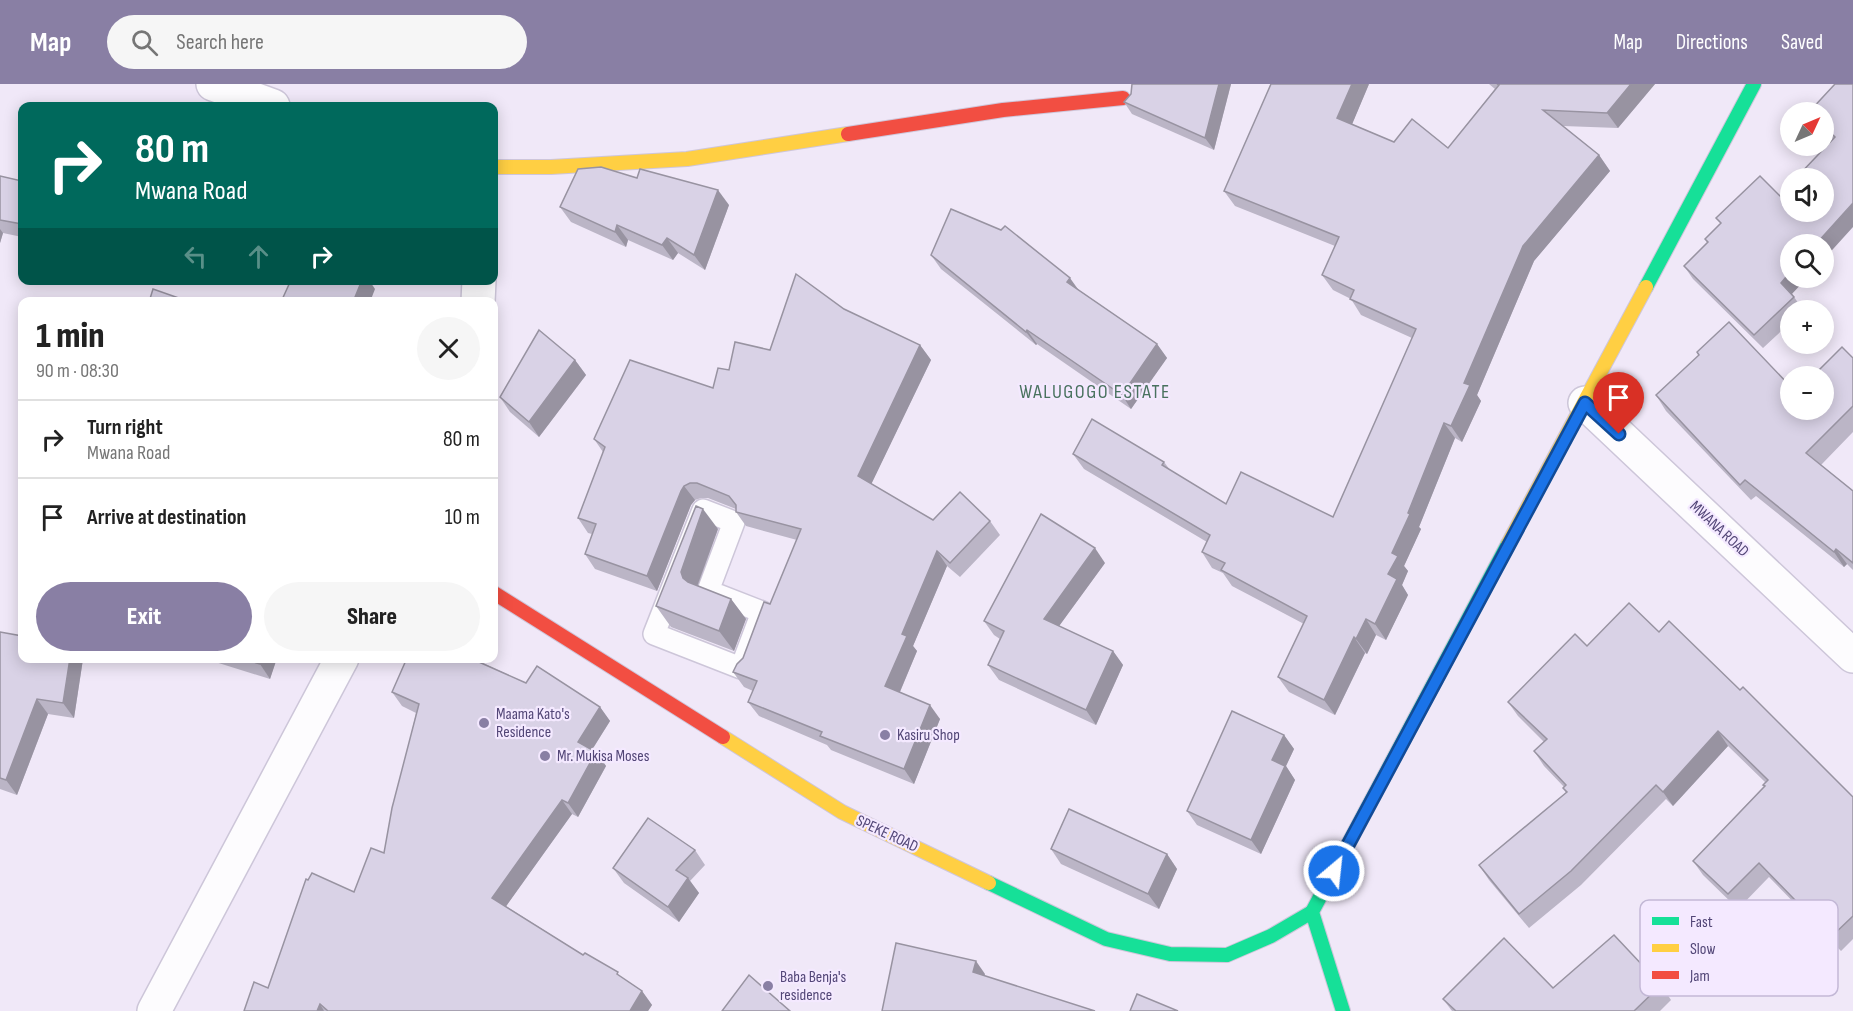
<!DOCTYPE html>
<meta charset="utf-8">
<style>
:root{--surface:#fff;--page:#f6f6f6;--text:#222;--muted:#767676;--line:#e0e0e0;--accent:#897fa4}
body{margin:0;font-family:"Sofia Sans Condensed",sans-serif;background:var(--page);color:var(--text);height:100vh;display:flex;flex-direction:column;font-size:22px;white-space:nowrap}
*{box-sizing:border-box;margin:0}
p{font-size:20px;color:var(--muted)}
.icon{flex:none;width:33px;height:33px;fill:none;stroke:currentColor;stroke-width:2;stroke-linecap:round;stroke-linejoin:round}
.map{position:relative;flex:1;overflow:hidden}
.panel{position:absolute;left:18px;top:213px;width:480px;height:366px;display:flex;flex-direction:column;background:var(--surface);border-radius:12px;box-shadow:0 3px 15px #0003}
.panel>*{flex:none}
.hud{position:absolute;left:18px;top:18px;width:480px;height:183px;border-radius:12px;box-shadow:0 3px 15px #0003;background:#00695c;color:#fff;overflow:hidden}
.needle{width:39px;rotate:46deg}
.tools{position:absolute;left:1780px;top:18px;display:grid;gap:12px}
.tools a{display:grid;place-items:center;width:54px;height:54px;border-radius:50%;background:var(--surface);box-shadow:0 3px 15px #0003;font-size:30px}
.pin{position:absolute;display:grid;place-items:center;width:51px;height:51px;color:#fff;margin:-62px -26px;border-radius:50% 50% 50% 0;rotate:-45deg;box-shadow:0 0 6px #0007}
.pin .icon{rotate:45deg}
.me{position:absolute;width:66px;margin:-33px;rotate:28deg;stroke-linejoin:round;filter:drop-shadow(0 0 4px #0008)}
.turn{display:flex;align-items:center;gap:21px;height:126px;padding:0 18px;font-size:27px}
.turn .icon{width:78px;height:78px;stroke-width:2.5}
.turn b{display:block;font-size:42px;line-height:51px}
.lanes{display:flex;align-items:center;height:57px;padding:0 18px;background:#0003;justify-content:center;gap:30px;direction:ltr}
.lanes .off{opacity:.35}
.round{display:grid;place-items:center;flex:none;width:63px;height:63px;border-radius:32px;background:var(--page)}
.summary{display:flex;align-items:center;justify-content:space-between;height:102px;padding:0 18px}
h1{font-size:36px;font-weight:800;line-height:45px}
.primary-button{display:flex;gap:12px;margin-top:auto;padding:12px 18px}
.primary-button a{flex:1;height:69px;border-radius:36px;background:var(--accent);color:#fff;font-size:24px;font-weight:800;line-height:69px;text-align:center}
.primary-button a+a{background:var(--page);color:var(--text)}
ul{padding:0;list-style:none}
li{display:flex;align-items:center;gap:18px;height:78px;padding:0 18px;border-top:2px solid var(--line)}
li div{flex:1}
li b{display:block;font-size:22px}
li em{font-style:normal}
header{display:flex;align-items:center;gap:36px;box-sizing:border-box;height:84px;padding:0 30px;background:var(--accent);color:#fff}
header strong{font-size:28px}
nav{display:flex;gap:33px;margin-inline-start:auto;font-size:21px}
.search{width:420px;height:54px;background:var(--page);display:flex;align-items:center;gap:15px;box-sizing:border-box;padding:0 21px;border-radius:33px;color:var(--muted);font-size:22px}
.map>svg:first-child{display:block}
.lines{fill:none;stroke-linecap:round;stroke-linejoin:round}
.lane-casing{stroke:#cdc6d9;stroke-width:24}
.street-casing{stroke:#cdc6d9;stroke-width:36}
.fast-casing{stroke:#cec6da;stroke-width:16}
.slow-casing{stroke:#cec6da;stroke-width:16}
.jam-casing{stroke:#cec6da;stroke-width:16}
.lane{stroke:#fdfcfe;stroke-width:21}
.street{stroke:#fdfcfe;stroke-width:33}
.fast{stroke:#16e098;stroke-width:14}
.slow{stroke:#ffcf43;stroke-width:14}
.jam{stroke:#f24e42;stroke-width:14}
.wall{fill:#bbb5c6}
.shaded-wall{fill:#9893a1}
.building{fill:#d9d2e6;stroke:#9893a1;stroke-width:1.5}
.route-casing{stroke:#114b97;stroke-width:15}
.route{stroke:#1a73e8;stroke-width:10}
.poi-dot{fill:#897fa4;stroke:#f4e9ff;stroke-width:2}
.labels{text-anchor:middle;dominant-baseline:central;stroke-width:4.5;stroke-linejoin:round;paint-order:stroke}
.street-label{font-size:16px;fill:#524677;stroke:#f4e9ff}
.poi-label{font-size:16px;fill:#524677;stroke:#f4e9ff;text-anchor:start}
.quarter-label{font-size:20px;letter-spacing:1.5px;fill:#49725f;stroke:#f4e9ff}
.key{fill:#f4e9ff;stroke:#c3b8d6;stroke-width:1.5}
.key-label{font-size:16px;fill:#524677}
</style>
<header>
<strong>Map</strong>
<div class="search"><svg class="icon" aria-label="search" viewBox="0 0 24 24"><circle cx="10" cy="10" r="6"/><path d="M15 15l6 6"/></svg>Search here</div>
<nav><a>Map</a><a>Directions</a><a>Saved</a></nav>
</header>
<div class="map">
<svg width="1853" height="927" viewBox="0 0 1853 927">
<rect width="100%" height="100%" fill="#f0e8f8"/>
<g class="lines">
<g class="lane-casing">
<polygon id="lane" points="703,426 734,438 708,507 762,528 741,584 654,550"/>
</g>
<g class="street-casing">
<g id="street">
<polyline points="213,0 273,22"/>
<polyline points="478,218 479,196"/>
<polyline points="1585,319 1853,572"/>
<polyline points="154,927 342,574"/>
</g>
</g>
<g class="fast-casing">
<g id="fast">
<polyline points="1646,203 1754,0"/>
<polyline points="989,799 1106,855 1170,870 1227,871 1271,852 1312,828"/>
<polyline points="1343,927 1312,828 1508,460"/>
</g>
</g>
<g class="slow-casing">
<g id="slow">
<polyline points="494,83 551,83 687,75 848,50"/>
<polyline points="1508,460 1646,203"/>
<polyline points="723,653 842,728 989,799"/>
</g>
</g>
<g class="jam-casing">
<g id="jam">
<polyline points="848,50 1003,26 1123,14"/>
<polyline points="494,509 723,653"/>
</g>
</g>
<use href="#lane" class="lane"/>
<use href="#street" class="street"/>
<use href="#fast" class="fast"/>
<use href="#slow" class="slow"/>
<use href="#jam" class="jam"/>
</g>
<g class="wall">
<polygon points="1231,0 1214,66 1132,30 1124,18"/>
<polygon points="1369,0 1352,40 1394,58 1448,64 1495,5 1489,0 1655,0 1618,44 1563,42 1599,71 1610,87 1534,177 1477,311 1481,317 1462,358 1455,354 1419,443 1421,445 1404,482 1408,487 1402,501 1408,511 1386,556 1376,551 1367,570 1365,569 1335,631 1289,608 1278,593 1304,540 1232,502 1223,489 1212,484 1202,468 1207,458 1084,385 1073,370 1164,378 1170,386 1226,420 1333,433 1412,254 1361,231 1351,215 1333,206 1322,191 1335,162 1235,122 1224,107"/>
<polygon points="1853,0 1792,210 1803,226 1791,226 1791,238 1763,264 1693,195 1684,182 1707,159 1705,155 1721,140 1716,134 1780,112 1833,55 1824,47 1824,28"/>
<polygon points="0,92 22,97 22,153 3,149 0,159"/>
<polygon points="637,94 729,121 705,186 678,169 673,176 628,156 626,163 571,138 560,123"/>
<polygon points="931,171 1077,205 1157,260 1167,274 1131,325 1037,260 1036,261 941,185"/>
<polygon points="844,225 920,261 931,276 871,400 933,436 990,437 1000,451 960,493 947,482 913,562 917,567 900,608 940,635 914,700 831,666 827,661 759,632 748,618 753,607 744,603 733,588 743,574 770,520 797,456 746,442 736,428 736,425 708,414 701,414 695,416 691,421 657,507 595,485 585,470 592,450 588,449 578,434 603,368 594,355 713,304 729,286 770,266"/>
<polygon points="1853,274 1853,348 1821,381 1853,407 1853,486 1847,480 1844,483 1756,412 1751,416 1666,327 1656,311 1791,326"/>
<polygon points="575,276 586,291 539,353 510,328 500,313"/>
<polygon points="718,445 698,502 731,515 746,535 734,567 671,543 656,522"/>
<polygon points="1105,479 1059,542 1113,567 1123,581 1096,641 999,596 988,581 1000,555 994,551 984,537"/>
<polygon points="0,548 83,575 74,634 48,630 17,711 0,705"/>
<polygon points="1659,548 1853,713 1853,855 1841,867 1769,793 1738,825 1703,791 1693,777 1764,702 1765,698 1728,662 1673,722 1666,715 1581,801 1529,844 1489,796 1479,781 1566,709 1563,704 1564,703 1544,682 1534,667 1544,658 1518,632 1508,618 1587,562"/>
<polygon points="208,574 277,574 270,595 209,576"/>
<polygon points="407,574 472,574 526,599 600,623 610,637 592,666 596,668 606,682 578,733 572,730 506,822 583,871 621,893 642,907 652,921 648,927 244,927 268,904 354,808 384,769 416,629 402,622 392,608"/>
<polygon points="1284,651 1294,665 1286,682 1295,696 1261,770 1197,741 1187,727"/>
<polygon points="1051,765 1167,770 1177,785 1159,825 1061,780"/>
<polygon points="695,766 705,781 690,797 699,809 679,838 624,799 613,784"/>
<polygon points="1661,901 1671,916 1660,927 1452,927 1443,915 1553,904"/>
</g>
<g class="shaded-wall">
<polygon points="1219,0 1231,0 1214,66 1205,54"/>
<polygon points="1352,0 1369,0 1348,50 1337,34"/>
<polygon points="1631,0 1655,0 1618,44 1607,29"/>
<polygon points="1599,71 1610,87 1534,177 1477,311 1481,317 1462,358 1451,342 1464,299 1523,162"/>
<polygon points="718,106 729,121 705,186 694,171"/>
<polygon points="1853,119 1853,143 1824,175 1824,160 1816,160"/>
<polygon points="617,141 628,156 626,163 615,148"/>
<polygon points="0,145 3,149 0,159"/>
<polygon points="667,154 678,169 673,176 662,161"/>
<polygon points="1791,187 1791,194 1807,194 1790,212 1781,199"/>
<polygon points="1070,194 1080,208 1067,198"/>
<polygon points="362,196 369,196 375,205 370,218 353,218"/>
<polygon points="1027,246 1037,260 1036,261 1026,248"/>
<polygon points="1157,260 1167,274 1131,325 1122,311"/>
<polygon points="920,261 931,276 868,407 858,392"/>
<polygon points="575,276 586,291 539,353 529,338"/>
<polygon points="1444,339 1455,354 1419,443 1421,445 1404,482 1408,487 1402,501 1408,511 1386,556 1375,540 1388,490 1392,469"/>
<polygon points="684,402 695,416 691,421 657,507 647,492 681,407"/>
<polygon points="703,425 718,445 695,508 683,494 681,488"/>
<polygon points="1095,464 1105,479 1054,549 1044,535"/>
<polygon points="1836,465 1847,480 1844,483 1834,468"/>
<polygon points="937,467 947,482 913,562 917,567 896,617 885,602 902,550"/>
<polygon points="731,515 746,535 734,567 719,547"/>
<polygon points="1366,535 1376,551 1367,570 1356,555"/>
<polygon points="1354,553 1365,569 1335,631 1324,616"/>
<polygon points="1113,567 1123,581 1096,641 1086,626"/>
<polygon points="70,574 83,575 74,634 63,619"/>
<polygon points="262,574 277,574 270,595 260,580"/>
<polygon points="37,615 48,630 17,711 6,696"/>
<polygon points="930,621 940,635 914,700 904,685"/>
<polygon points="600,623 610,637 588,672 578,658"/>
<polygon points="1718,647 1728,662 1673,722 1663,708"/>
<polygon points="1284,651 1294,665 1286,682 1295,696 1261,770 1251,756 1272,676"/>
<polygon points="596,668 606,682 578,733 568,719"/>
<polygon points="562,716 572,730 502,828 492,814"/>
<polygon points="1167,770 1177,785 1159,825 1148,810"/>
<polygon points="688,794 699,809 679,838 668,823"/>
<polygon points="976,877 985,890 982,901 973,888"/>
<polygon points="642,907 652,921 648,927 630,927"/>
<polygon points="320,920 324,927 317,927"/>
</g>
<g class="building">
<polygon points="1132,0 1219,0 1205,54 1124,18 1131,10"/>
<polygon points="1271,0 1352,0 1337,34 1394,58 1412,35 1448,64 1499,1 1497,0 1631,0 1607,29 1543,26 1599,71 1523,162 1464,299 1470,301 1451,342 1444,339 1408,429 1410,430 1392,469 1398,472 1388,490 1397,495 1375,540 1366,535 1356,555 1354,553 1324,616 1278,593 1307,532 1221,486 1225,479 1202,468 1210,451 1073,370 1092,335 1164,378 1162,381 1226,420 1241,388 1333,433 1416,245 1350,215 1354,206 1322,191 1339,153 1224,107"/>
<polygon points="1835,0 1853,0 1853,119 1816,160 1791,160 1791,187 1781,199 1794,213 1754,251 1684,182 1708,158 1705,155 1721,139 1716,134 1760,92 1780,112 1791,100 1791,128 1824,128 1824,94 1796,94 1835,53 1824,42 1824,28 1809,28"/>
<polygon points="601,83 637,94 640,85 718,106 694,171 667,154 662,161 617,141 615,148 560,123 578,85"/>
<polygon points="0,92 22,97 22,140 0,136"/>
<polygon points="951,125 1001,146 1005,142 1070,194 1067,198 1157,260 1122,311 1027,246 1026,248 931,171"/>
<polygon points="796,190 844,225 920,261 858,392 933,436 960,408 990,437 950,479 937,467 902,550 907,552 885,602 930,621 904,685 820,652 822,648 748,618 757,597 733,588 737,580 743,574 764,518 770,520 801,445 736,428 736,421 729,412 697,399 690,399 684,402 681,407 647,492 585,470 596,440 578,434 605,363 594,355 630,276 713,304 718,284 729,286 735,258 770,266"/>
<polygon points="291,196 362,196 353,218 281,218"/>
<polygon points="153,205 190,218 149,218"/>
<polygon points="1729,238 1791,303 1791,326 1824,326 1824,292 1813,292 1842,263 1853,274 1853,322 1806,369 1853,407 1853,479 1836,465 1834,468 1745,396 1740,401 1656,311 1699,271 1697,268"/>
<polygon points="539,246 575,276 529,338 500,313"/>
<polygon points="696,422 703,425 681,488 683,494 688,498 731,515 719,547 656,522"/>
<polygon points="1041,430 1095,464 1044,535 1113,567 1086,626 988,581 1004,547 984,537"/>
<polygon points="1629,519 1659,548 1669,537 1740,606 1743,603 1853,713 1853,832 1831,853 1759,779 1728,810 1693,777 1765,702 1763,701 1768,696 1718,647 1663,708 1656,701 1571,787 1519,830 1479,781 1567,708 1563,704 1566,701 1534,667 1547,655 1508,618 1575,550 1587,562"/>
<polygon points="0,548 22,552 22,574 70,574 63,619 37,615 6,696 0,694"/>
<polygon points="241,574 262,574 260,580"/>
<polygon points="407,574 470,574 526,599 537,582 600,623 578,658 596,668 568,719 562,716 492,814 583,871 585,869 618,888 617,890 642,907 630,927 328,927 320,920 317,927 244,927 254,898 268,904 306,795 308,796 312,789 354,808 371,764 384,769 392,724 419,620 392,608"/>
<polygon points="1232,627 1284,651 1272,676 1285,682 1251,756 1187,727"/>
<polygon points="1069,725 1167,770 1148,810 1051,765"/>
<polygon points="648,734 695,766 676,786 688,794 668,823 613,784"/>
<polygon points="1614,851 1661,901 1634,927 1456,927 1443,915 1504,854 1553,904"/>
<polygon points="896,859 976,877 973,888 1095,927 882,927"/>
<polygon points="749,891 790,927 722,927"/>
<polygon points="1137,910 1178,927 1130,927"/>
</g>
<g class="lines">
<g class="route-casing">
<polyline id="route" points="1334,787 1585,319 1619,350"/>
</g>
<use href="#route" class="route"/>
</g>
<g class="poi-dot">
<circle cx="484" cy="639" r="6"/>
<circle cx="885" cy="651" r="6"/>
<circle cx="545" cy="672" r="6"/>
<circle cx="768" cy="902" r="6"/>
</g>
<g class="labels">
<g class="street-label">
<text transform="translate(1719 445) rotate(43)">MWANA ROAD</text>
<text transform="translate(887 750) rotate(25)">SPEKE ROAD</text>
</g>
<g class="poi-label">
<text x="496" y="630">Maama Kato's<tspan x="496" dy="18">Residence</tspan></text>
<text x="897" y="651">Kasiru Shop</text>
<text x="557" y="672">Mr. Mukisa Moses</text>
<text x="780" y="893">Baba Benja's<tspan x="780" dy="18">residence</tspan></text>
</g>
<g class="quarter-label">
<text x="1095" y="308">WALUGOGO ESTATE</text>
</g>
</g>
<rect x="1640" y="816" width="198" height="96" rx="9" class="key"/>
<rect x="1652" y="833" width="27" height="8" fill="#16e098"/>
<rect x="1652" y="860" width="27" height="8" fill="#ffcf43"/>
<rect x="1652" y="887" width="27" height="8" fill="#f24e42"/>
<g class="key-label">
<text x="1690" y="843">Fast</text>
<text x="1690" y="870">Slow</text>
<text x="1690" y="897">Jam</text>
</g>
</svg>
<div class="tools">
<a><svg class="needle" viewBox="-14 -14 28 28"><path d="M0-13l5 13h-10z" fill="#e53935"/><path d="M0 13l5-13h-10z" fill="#767676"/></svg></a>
<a><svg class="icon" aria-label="sound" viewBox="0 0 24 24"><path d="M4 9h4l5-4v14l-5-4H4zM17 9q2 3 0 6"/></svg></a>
<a><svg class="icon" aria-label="search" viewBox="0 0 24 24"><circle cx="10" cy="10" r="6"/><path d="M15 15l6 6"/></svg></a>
<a>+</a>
<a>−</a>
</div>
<div class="pin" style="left:1619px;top:350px;background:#d93025"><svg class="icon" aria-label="arrive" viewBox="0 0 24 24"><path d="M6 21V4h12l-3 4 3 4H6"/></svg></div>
<svg class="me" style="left:1334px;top:787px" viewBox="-20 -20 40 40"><circle r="17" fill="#1a73e8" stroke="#fff" stroke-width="3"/><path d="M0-11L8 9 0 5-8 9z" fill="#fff"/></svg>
<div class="hud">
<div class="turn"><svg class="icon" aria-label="right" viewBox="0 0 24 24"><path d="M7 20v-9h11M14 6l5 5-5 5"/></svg><div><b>80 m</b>Mwana Road</div></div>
<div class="lanes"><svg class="icon off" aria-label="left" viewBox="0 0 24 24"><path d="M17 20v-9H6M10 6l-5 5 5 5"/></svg><svg class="icon off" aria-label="ahead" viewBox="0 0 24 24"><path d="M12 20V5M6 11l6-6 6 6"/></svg><svg class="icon" aria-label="right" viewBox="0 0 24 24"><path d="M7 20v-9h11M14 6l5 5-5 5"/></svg></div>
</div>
<section class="panel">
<div class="summary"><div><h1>1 min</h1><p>90 m · 08:30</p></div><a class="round"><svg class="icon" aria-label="close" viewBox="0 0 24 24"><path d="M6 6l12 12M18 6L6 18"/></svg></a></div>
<ul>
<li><svg class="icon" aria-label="right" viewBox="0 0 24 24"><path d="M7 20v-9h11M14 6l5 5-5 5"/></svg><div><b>Turn right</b><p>Mwana Road</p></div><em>80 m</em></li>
<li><svg class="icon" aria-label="arrive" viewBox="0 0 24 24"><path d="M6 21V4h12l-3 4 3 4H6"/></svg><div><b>Arrive at destination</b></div><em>10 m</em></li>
</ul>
<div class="primary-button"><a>Exit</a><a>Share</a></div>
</section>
</div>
